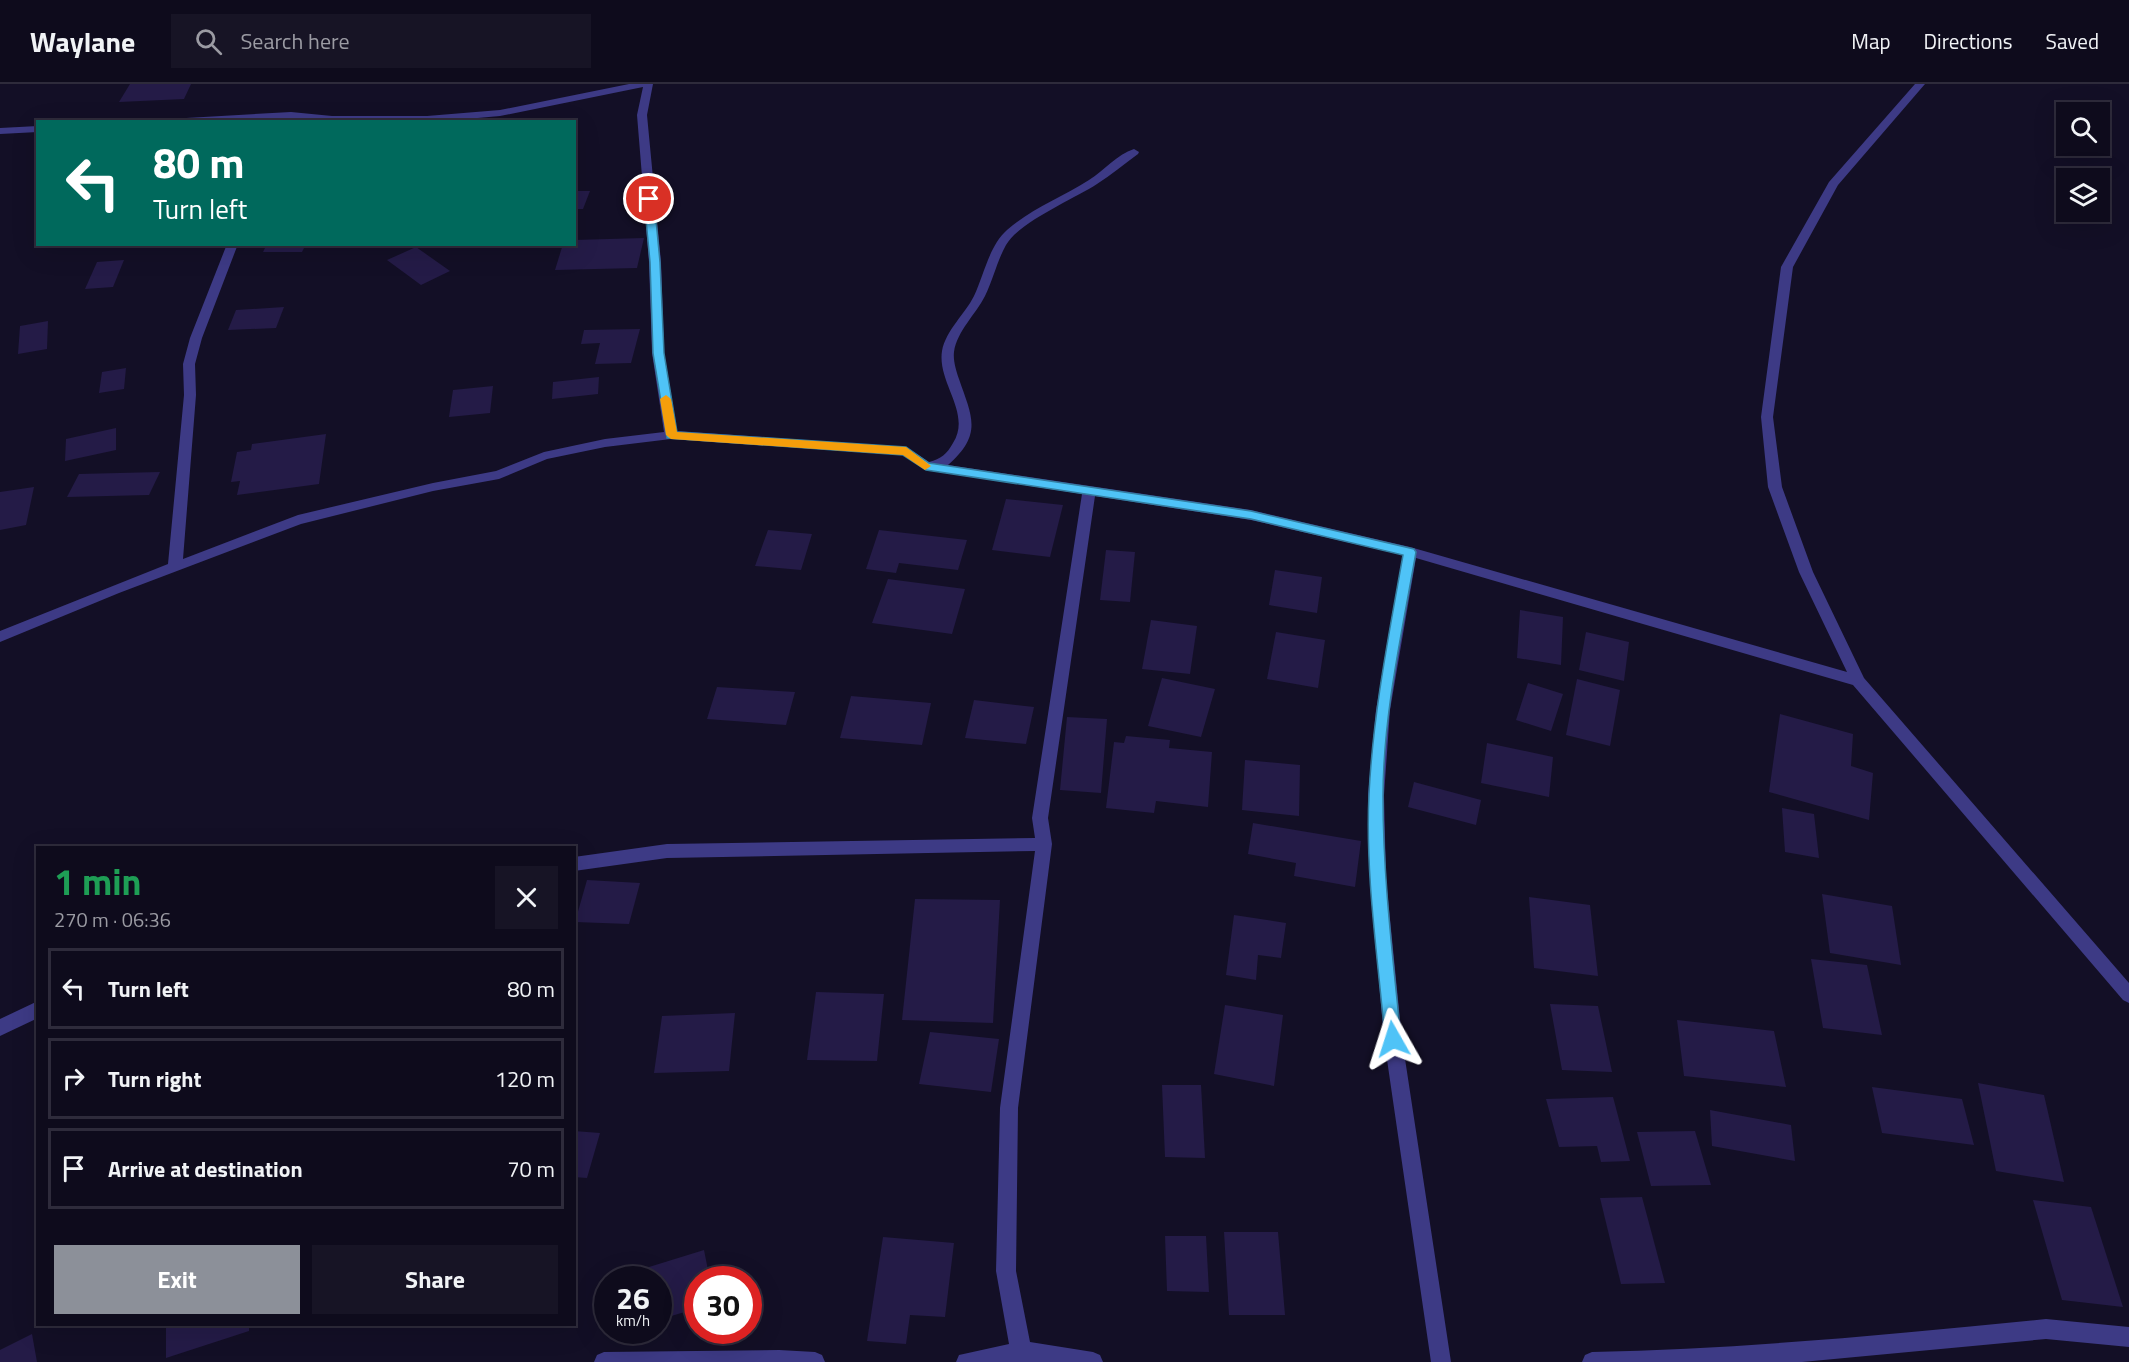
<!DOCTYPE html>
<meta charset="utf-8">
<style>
:root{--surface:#0e0b1c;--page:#171425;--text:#f1f3f6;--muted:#9b9ba3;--line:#2e2b3b;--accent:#8c9099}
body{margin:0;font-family:"Titillium Web",sans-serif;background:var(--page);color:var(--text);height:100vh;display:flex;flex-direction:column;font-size:22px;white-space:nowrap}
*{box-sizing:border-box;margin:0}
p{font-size:20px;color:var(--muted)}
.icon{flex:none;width:33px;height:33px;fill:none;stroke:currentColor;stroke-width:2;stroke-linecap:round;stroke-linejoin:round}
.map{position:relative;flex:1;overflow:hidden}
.side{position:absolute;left:36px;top:762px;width:540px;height:480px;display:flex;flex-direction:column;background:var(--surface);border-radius:0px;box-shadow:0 6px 24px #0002,0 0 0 2px var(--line)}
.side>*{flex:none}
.banner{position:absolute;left:36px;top:36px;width:540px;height:126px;border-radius:0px;box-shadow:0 6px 24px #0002,0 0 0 2px var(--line);background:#00695c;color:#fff;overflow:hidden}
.fabs{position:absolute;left:2056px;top:18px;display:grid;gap:12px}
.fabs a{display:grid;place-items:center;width:54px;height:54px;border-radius:0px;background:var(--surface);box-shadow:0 6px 24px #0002,0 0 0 2px var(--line);font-size:30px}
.speed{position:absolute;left:594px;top:1182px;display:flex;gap:12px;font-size:30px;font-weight:700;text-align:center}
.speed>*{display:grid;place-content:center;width:78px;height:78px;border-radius:50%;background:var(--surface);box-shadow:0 6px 24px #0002,0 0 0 2px var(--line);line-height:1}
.speed small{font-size:15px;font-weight:400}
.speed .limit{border:9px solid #d22;background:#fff;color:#111}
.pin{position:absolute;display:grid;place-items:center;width:51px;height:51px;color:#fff;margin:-26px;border:3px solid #fff;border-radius:50%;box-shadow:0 2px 6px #0007}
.me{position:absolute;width:66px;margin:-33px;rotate:354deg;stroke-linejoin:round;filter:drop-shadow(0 0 4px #0008)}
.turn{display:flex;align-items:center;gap:21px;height:126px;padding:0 18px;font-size:27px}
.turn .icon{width:78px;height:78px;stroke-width:2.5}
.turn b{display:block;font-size:42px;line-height:51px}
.round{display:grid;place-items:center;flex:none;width:63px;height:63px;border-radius:0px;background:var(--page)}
.overview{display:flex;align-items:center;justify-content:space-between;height:102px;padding:0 18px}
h1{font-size:36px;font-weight:700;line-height:45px;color:#1e9e55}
.primary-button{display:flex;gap:12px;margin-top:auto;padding:12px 18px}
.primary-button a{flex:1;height:69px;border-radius:0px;background:var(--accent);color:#fff;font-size:24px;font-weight:700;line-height:69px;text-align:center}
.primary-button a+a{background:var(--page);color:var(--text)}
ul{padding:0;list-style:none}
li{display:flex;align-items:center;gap:18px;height:81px;margin:0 12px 9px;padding:0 6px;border:3px solid var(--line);border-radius:0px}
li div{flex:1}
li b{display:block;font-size:22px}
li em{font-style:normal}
header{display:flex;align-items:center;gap:36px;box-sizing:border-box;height:84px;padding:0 30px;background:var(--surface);border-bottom:2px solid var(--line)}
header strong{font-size:28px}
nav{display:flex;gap:33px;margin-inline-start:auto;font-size:21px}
.search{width:420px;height:54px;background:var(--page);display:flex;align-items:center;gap:15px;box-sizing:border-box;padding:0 21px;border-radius:0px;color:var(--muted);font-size:22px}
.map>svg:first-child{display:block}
.building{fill:#241b47}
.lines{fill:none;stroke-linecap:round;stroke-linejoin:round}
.minor{fill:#3d3a85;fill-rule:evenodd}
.route{fill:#4fc3f7;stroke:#337fa1;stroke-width:1.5}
.slow{fill:#f59e0b}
</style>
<header>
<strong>Waylane</strong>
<div class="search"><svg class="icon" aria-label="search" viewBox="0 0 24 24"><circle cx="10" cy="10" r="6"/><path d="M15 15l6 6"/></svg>Search here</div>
<nav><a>Map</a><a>Directions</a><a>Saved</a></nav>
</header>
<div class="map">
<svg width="2129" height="1278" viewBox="0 0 2129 1278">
<rect width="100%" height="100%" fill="#130f26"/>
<g class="building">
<polygon points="130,0 191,0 184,15 119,18"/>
<polygon points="574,107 590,107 583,125 574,125"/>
<polygon points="644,154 637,184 555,186 563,160 574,160 574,156"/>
<polygon points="267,160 306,160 302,168 263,168"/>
<polygon points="416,163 450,187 421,201 387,176"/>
<polygon points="124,176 113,203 85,205 97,178"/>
<polygon points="284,223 276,244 228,246 236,226"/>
<polygon points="48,237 47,265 18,270 20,242"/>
<polygon points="640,245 631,279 595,280 600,259 581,260 584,246"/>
<polygon points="126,284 124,305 99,309 102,288"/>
<polygon points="599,293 598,310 552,315 553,298"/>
<polygon points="493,302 490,329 449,333 453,306"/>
<polygon points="116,344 116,366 65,377 66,355"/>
<polygon points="326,350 319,400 237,411 240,397 231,398 237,368 251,366 252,360"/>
<polygon points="160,388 149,411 67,413 79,390"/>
<polygon points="34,403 26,441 0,446 0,408"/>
<polygon points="1006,415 1063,421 1050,473 992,466"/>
<polygon points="768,446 812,450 801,486 755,482"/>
<polygon points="879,446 967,456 958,486 899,479 896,489 866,485"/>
<polygon points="1106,466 1135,468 1130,518 1100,516"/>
<polygon points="1275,486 1322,493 1317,529 1269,521"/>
<polygon points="888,495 965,505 952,550 872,539"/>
<polygon points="1520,526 1563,533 1561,581 1517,574"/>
<polygon points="1151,536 1197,542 1190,590 1142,585"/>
<polygon points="1276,548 1325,556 1318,604 1267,595"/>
<polygon points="1586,548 1629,558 1624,597 1579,586"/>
<polygon points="1162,594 1215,605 1201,653 1148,642"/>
<polygon points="1577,595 1620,606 1610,662 1566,651"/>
<polygon points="1528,599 1563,610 1551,647 1516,636"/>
<polygon points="717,603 795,608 786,641 707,635"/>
<polygon points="851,612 931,619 922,661 840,654"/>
<polygon points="974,616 1034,623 1026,660 965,654"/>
<polygon points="1780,630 1853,650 1851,682 1873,689 1869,736 1769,708"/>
<polygon points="1067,633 1107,635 1101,709 1060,706"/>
<polygon points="1126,652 1170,656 1169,664 1212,668 1208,723 1156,717 1154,729 1106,724 1114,658 1124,659"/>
<polygon points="1487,659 1553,673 1549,713 1481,699"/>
<polygon points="1245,676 1300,681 1299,732 1242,726"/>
<polygon points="1414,698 1481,716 1476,741 1408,723"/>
<polygon points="1782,724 1814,730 1819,774 1785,768"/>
<polygon points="1253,739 1361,757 1355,803 1294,792 1296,779 1248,770"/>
<polygon points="587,796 640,799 629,840 575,838"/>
<polygon points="1822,810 1892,822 1901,881 1830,869"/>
<polygon points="1529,813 1590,821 1598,892 1534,884"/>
<polygon points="915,815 1000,816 993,939 902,936"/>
<polygon points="1234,831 1286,839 1281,874 1258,871 1256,896 1226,891"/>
<polygon points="1811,875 1867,881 1882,951 1823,944"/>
<polygon points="816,908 884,910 877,977 807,976"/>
<polygon points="1550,920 1598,922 1612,988 1562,986"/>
<polygon points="1225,921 1283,931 1274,1002 1214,990"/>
<polygon points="735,929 729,987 654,989 662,932"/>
<polygon points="1677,936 1774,947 1786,1003 1684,992"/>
<polygon points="930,948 999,955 991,1008 919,1000"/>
<polygon points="1978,999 2044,1011 2064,1098 1996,1087"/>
<polygon points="1162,1001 1201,1001 1205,1074 1165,1073"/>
<polygon points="1872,1003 1962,1015 1974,1061 1882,1049"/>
<polygon points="1613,1013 1630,1077 1601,1078 1597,1062 1559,1063 1546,1015"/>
<polygon points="1710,1026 1791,1041 1795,1077 1712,1062"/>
<polygon points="574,1047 600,1049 587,1094 574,1093"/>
<polygon points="1695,1047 1711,1101 1651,1102 1637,1048"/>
<polygon points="1642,1113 1665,1199 1621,1200 1600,1114"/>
<polygon points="2033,1116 2091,1123 2123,1223 2062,1216"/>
<polygon points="1224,1148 1278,1148 1285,1231 1229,1231"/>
<polygon points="1165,1152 1206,1152 1209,1208 1167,1207"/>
<polygon points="883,1153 954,1159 945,1233 910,1231 906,1260 867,1257"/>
<polygon points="704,1166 710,1196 698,1196 698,1224 658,1236 658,1196 607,1196"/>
<polygon points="166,1240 249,1240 249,1247 166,1274"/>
<polygon points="32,1250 37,1278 0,1278 0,1266"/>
</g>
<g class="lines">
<g class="minor">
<path d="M629 0H653L647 31 661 178 664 269 677 347 906 363 929 378C941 375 947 370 953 359 972 329 937 299 942 267 946 246 965 230 974 212 984 191 989 162 1007 146 1031 125 1062 113 1089 96 1104 87 1117 70 1134 65L1139 68 1138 70C1124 80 1111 91 1097 100 1074 115 1019 138 1006 161 997 177 993 196 985 212 976 230 957 247 954 268 953 276 956 287 959 295 972 333 983 350 948 381L1251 426 1410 463 1847 588 1799 488 1768 403 1761 333 1781 183 1829 98 1915 0H1925L1838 101 1793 183 1773 333 1782 403 1813 488 1864 594 2129 899V919L2123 916 1853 601 1416 474 1390 626 1384 711 1386 795 1402 955 1451 1278H1431L1384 955 1370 795 1368 711 1376 626 1403 471 1251 436 1095 412 1048 734 1052 760 1018 1024 1016 1187 1030 1258 1093 1268 1100 1271 1103 1278H956L959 1271 1009 1260 996 1187 1000 1024 1035 767 667 774 574 787V773L667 760 1035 754 1032 734 1082 410 926 386 903 371 671 355 605 363 547 375 499 395 433 407 301 440 119 509 0 558V547L168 480 184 311 183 280 190 254 227 160H238L202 254 195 280 196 311 183 475 298 431 433 399 496 387 544 368 605 355 664 348 652 269 649 178 637 31 643 3 500 32 433 38H327L291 34 223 38H150L151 36 291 28 332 32H427L500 26Z"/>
<polygon points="38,42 38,48 0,50 0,44"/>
<polygon points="38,917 38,934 0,952 0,935"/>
<path d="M2046 1235 2129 1243V1263L2046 1255 1802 1278H1582L1585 1271 1592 1268C1744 1265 1895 1250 2046 1235Z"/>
<polygon points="779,1266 815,1268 822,1271 825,1278 594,1278 597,1271 604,1268"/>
</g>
</g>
<path class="route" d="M649 112 654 115 660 178 664 269 677 348 906 363 929 379 1251 427 1414 465 1416 468C1402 549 1383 631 1383 713 1383 794 1393 874 1401 955L1399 960 1393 962 1387 960 1385 955C1378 874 1365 791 1369 710 1373 629 1389 550 1403 471L1251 435 926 386 903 371 667 354 653 269 650 178 644 115Z"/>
<polygon class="slow" points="666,311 671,315 677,348 906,363 931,382 925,386 903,371 671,355 666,351 660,315"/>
</svg>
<div class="fabs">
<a><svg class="icon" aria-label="search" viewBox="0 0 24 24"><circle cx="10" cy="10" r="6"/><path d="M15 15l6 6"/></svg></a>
<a><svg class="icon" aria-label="layers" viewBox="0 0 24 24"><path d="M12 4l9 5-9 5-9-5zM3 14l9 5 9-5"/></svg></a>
</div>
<div class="speed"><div>26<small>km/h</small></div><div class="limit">30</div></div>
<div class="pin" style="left:649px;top:115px;background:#d93025"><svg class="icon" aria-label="arrive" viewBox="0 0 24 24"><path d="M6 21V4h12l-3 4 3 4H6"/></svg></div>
<svg class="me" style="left:1393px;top:955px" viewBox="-20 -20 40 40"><path d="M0-17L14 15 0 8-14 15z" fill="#4fc3f7" stroke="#fff" stroke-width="4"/></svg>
<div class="banner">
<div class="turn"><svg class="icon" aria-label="left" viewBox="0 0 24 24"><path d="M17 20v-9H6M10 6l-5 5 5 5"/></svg><div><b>80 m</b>Turn left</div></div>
</div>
<section class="side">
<div class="overview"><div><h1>1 min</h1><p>270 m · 06:36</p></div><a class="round"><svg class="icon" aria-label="close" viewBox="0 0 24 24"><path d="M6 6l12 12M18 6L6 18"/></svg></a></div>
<ul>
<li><svg class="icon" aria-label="left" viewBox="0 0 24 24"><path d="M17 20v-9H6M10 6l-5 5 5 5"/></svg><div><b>Turn left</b></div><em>80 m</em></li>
<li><svg class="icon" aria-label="right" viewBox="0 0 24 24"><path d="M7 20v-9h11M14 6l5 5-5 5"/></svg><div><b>Turn right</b></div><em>120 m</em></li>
<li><svg class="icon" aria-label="arrive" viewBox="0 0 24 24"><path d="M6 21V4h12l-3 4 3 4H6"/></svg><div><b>Arrive at destination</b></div><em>70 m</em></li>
</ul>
<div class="primary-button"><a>Exit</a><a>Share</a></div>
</section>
</div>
